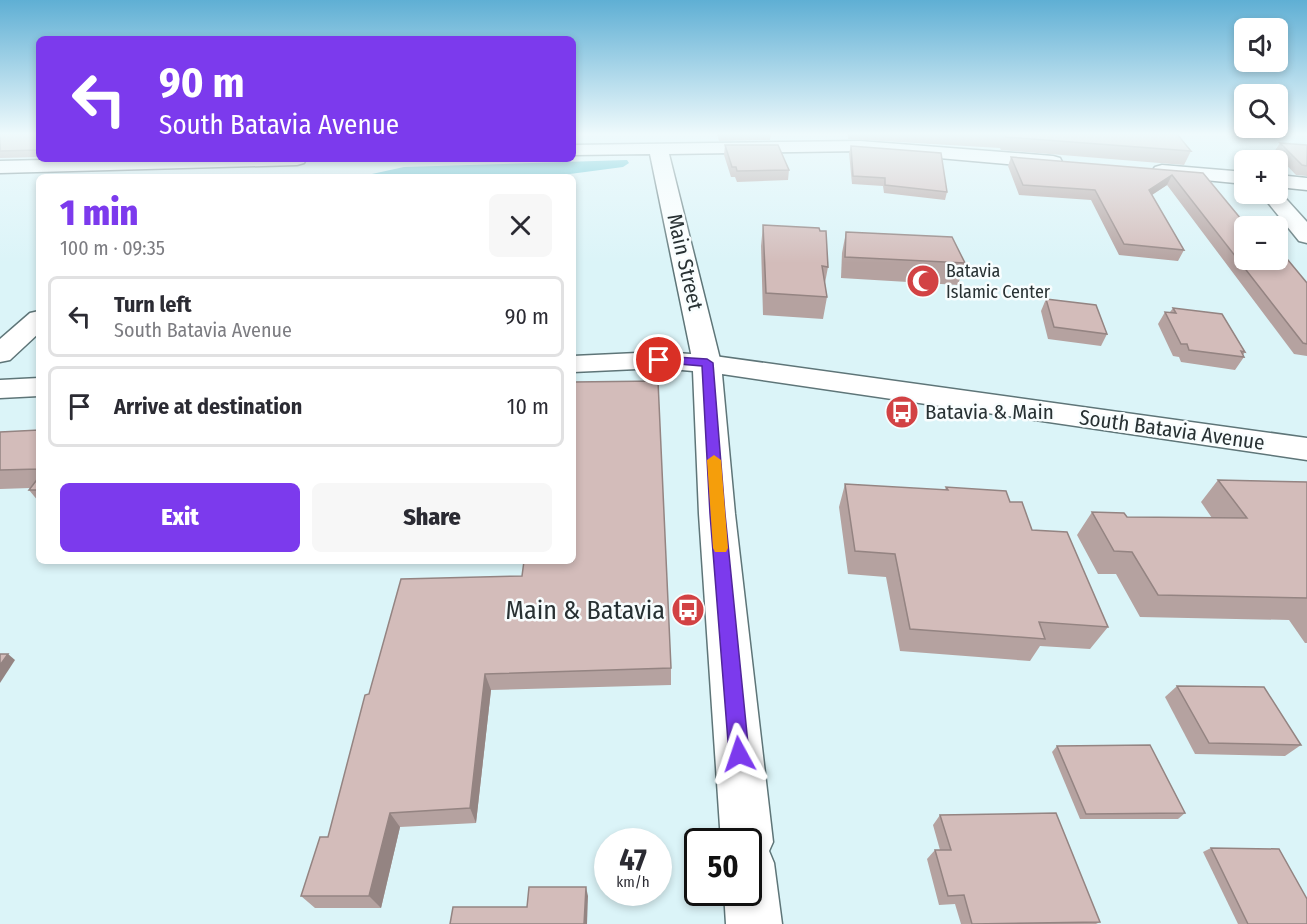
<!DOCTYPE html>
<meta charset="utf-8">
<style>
:root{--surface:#fff;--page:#f7f7f7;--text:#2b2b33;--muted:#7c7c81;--line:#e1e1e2;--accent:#7c3aed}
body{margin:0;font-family:"Fira Sans Condensed",sans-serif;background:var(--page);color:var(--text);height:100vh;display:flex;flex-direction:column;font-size:22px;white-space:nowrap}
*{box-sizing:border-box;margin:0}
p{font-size:20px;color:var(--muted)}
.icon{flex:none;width:33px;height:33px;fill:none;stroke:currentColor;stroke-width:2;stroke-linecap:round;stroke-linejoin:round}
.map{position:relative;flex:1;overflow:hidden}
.details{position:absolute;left:36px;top:174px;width:540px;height:390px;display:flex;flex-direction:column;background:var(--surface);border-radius:9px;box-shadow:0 3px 9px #0003}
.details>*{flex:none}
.banner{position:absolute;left:36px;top:36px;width:540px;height:126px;border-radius:9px;box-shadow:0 3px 9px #0003;background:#7c3aed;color:#fff;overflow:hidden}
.controls{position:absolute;left:1234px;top:18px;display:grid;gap:12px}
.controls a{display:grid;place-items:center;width:54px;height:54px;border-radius:9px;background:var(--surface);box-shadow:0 3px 9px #0003;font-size:30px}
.speed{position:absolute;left:594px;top:828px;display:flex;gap:12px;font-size:30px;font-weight:700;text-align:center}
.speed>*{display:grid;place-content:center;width:78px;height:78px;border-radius:50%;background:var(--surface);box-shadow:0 3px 9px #0003;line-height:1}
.speed small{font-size:15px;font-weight:400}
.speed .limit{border:3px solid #111;border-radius:9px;background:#fff;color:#111}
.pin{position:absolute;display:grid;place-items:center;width:51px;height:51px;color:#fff;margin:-26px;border:3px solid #fff;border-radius:50%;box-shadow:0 2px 6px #0007}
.me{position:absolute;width:66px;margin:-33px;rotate:355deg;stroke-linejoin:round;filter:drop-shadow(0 0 4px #0008)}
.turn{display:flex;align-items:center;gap:21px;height:126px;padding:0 24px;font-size:27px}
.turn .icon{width:78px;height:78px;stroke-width:2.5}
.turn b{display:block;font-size:42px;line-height:51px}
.round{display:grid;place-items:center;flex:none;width:63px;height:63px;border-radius:9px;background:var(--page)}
.overview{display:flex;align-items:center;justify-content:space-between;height:102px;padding:0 24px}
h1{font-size:36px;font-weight:800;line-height:45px;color:var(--accent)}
.cta{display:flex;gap:12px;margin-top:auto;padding:12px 24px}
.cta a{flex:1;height:69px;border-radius:9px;background:var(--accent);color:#fff;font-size:24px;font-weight:800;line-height:69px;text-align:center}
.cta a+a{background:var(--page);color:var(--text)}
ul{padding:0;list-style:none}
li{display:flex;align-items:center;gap:18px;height:81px;margin:0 12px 9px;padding:0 12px;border:3px solid var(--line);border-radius:9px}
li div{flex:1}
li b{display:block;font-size:22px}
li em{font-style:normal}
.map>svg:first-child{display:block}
.forest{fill:#4cbccc}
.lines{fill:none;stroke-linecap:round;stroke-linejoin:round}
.minor-casing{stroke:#5e7578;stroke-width:3}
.major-casing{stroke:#5e7578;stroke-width:3}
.minor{fill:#fff;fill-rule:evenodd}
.major{fill:#fff;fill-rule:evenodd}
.wall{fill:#b5a2a0}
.shaded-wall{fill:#948482}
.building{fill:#d3bcba;stroke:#948482;stroke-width:1.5}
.route{fill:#7c3aed;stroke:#51269a;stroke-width:1.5}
.slow{fill:#f59e0b}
.labels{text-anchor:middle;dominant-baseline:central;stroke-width:5;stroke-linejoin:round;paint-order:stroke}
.far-poi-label{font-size:18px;fill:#283133;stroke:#f8fdfe;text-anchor:start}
.street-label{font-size:21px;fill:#283133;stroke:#f8fdfe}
.poi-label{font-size:21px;fill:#283133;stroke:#f8fdfe;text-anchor:start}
.near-poi-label{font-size:26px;fill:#283133;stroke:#f8fdfe;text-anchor:end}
</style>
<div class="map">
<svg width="1307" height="924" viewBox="0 0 1307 924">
<rect width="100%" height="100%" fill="#dbf4f8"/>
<polygon class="forest" points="627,160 629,163 623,167 547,177 358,177 404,167"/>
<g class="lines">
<g class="minor-casing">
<g id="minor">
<polygon points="860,141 1053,156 1060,158 1062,162 1060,166 1053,168 860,151 669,154 721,363 717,369 707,371 697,369 693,363 650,154 573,155 573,145"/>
<polygon points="88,159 306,159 304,163 297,165 0,173 0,161"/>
<polygon points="1162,165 1245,172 1245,184 1155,175 1152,171 1155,167"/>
<polygon points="1278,175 1307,178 1307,190 1278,187"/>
<polygon points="1278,190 1307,222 1307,243 1299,241 1261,194 1278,194"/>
<polygon points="39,311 39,333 10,360 0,362 0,339 30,313"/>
</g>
</g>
<g class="major-casing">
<g id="major">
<polygon points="659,352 707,355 1307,438 1307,460 722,374 735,514 773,842 769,851 774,863 782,924 726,924 724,892 748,892 748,842 721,842 699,514 693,371 659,368 573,372 573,356"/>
<polygon points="39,378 39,396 0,398 0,380"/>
</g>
</g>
<use href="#minor" class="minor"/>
<use href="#major" class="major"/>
</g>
<g class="wall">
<polygon points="0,134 39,134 39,157 0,158"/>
<polygon points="717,134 771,134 770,140 719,141"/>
<polygon points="848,134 1177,134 1191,151 1184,165 1001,150 1000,148 848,139"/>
<polygon points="1280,143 1307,145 1307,176 1296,175 1274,152"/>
<polygon points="725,145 789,170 788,180 737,182 735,177 731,177 724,155"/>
<polygon points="851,146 947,192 945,200 884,193 883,186 852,184 849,153"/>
<polygon points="1011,157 1203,173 1246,225 1307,283 1307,356 1294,354 1167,185 1152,195 1184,250 1178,261 1119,255 1091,200 1019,195 1008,166"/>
<polygon points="763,225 828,267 825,283 827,297 823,319 763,315 761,246"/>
<polygon points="846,232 965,263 958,285 841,278 842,253"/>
<polygon points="1046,299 1107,334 1101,346 1048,339 1041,311"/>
<polygon points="1173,308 1245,352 1243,355 1244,357 1235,370 1181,362 1179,357 1173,356 1158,324 1165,312 1170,312"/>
<polygon points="39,430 39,502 29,490 30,488 0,489 0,432"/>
<polygon points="1218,480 1307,482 1307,643 1305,643 1289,620 1140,617 1116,574 1098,574 1077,535 1092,512 1127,517 1212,518 1201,502"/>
<polygon points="845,484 945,490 946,487 1010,502 1108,627 1090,649 1040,646 1030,661 900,651 886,577 848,574 839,507"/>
<polygon points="522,576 671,668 671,685 491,690 476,823 400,827 381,908 315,908 301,896 328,837 369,694"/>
<polygon points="1177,686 1301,745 1285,756 1195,754 1165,697"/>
<polygon points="1057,746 1185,813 1178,819 1080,819 1052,752"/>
<polygon points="940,815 1100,922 1096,924 961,924 955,904 939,905 927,859 935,850 940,850 933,825"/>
<polygon points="1211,848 1307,924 1238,924 1203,852"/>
</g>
<g class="shaded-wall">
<polygon points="1172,175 1167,185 1144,200 1149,190"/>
<polygon points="8,654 15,660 0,683 0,665"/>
<polygon points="485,674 491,690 476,823 470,808"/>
<polygon points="390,813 400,827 381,908 369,896"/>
<polygon points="586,887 588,896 587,924 584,924"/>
</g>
<g class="building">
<polygon points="0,134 39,134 39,150 0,151"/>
<polygon points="997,134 1177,134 1191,151 1006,137 1005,134"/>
<polygon points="1280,143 1307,145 1307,166 1302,165"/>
<polygon points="725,145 778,145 789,170 737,171 736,167 732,167"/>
<polygon points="851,146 941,153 947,192 885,185 885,178 853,176"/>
<polygon points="1011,157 1203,173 1246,225 1256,226 1245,226 1245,260 1278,260 1278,248 1307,283 1307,344 1303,343 1172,175 1149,190 1184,250 1124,244 1095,190 1023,185"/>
<polygon points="763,225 819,228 820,231 826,231 828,267 822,266 827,297 766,293"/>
<polygon points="846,232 952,237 965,263 845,257"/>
<polygon points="1046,299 1096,305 1107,334 1054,327"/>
<polygon points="1173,308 1222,314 1245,352 1241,351 1244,357 1189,350 1187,344 1181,344 1165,312 1176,313"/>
<polygon points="658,381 671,668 485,674 470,808 390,813 369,896 301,896 320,837 328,837 365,695 369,694 401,579 522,576 524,561 573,561 573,382"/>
<polygon points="39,430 39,469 0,470 0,432"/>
<polygon points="39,477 39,490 29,490"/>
<polygon points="1218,480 1307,482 1307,598 1158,595 1132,552 1114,551 1092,512 1124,513 1127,517 1247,518"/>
<polygon points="845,484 948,490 946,487 1006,491 1010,502 1022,502 1032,530 1067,532 1108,627 1039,622 1045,639 910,629 895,554 855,551"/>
<polygon points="0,654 8,654 0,665"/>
<polygon points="1177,686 1264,687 1301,745 1209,743"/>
<polygon points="1150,745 1185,813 1086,814 1057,746"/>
<polygon points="1056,813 1100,922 972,924 964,895 948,896 935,850 951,850 940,815"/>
<polygon points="1211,848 1279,849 1307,899 1307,924 1248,924"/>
<polygon points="529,887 586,887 584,924 450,924 453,907 527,907"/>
</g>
<linearGradient id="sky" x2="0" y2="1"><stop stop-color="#5fafd4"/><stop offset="0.51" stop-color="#effafc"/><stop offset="1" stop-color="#effafc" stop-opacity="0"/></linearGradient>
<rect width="1307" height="263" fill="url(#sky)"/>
<polygon class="route" points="659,356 707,359 713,363 725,514 749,754 746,761 739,764 732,761 729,754 710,514 702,366 655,362 655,357"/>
<polygon class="slow" points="714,455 721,460 728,548 726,552 715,552 713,548 707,460"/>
<defs>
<g id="mosque-disc" transform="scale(1.725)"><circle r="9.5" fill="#d24244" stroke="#f8fdfe"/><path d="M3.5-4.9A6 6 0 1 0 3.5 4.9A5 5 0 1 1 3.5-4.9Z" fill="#fff"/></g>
<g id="bus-disc" transform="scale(1.725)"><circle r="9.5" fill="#d24244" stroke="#f8fdfe"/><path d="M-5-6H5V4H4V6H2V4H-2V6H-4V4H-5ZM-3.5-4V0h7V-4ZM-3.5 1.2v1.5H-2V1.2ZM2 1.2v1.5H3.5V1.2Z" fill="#fff"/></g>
</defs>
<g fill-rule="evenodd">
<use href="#mosque-disc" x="923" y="281"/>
<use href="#bus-disc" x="902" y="412"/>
<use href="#bus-disc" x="688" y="610"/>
</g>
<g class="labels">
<g class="far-poi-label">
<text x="946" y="271">Batavia<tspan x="946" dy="21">Islamic Center</tspan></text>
</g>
<g class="street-label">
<text transform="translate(685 262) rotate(77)">Main Street</text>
<text transform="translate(1172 430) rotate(8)">South Batavia Avenue</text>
</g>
<g class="poi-label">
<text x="925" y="412">Batavia &amp; Main</text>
</g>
<g class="near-poi-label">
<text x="665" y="610">Main &amp; Batavia</text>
</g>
</g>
</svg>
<div class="controls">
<a><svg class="icon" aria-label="sound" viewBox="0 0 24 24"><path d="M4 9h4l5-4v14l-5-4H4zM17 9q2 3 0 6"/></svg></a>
<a><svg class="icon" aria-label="search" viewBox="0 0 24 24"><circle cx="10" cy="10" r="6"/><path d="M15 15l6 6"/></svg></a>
<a>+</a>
<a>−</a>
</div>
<div class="speed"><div>47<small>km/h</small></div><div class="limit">50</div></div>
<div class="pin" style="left:659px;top:360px;background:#d93025"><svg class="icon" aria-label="arrive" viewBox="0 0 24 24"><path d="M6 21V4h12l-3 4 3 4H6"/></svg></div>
<svg class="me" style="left:739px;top:754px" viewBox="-20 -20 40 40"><path d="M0-17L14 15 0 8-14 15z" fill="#7c3aed" stroke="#fff" stroke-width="4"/></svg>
<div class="banner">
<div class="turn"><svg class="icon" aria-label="left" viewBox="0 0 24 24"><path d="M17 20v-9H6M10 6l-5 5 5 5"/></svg><div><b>90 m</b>South Batavia Avenue</div></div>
</div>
<section class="details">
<div class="overview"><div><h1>1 min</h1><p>100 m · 09:35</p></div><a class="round"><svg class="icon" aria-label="close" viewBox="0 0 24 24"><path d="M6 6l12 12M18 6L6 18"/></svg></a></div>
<ul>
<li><svg class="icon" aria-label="left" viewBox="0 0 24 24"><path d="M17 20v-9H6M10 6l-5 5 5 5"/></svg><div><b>Turn left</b><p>South Batavia Avenue</p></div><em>90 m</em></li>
<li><svg class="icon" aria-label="arrive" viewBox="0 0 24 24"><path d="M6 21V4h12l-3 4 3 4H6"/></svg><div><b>Arrive at destination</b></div><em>10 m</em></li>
</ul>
<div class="cta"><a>Exit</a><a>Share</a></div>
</section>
</div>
